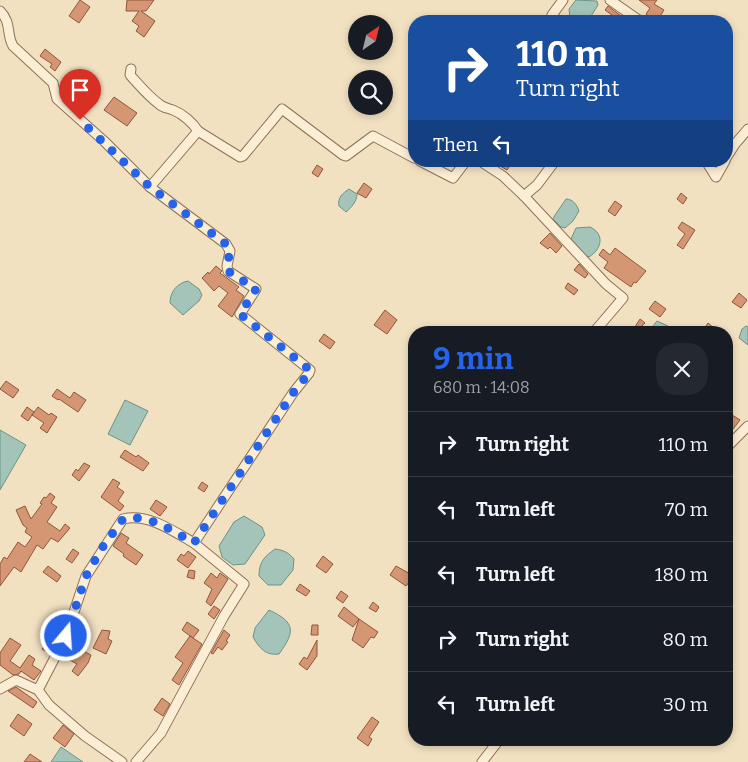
<!DOCTYPE html>
<meta charset="utf-8">
<style>
:root{--surface:#171b24;--page:#242831;--text:#f1f3f6;--muted:#9ea1a6;--line:#363941;--accent:#2563eb}
body{margin:0;font-family:Bitter,serif;background:var(--page);color:var(--text);height:100vh;display:flex;flex-direction:column;font-size:19px;white-space:nowrap}
*{box-sizing:border-box;margin:0}
p{font-size:16px;color:var(--muted)}
.icon{flex:none;width:28px;height:28px;fill:none;stroke:currentColor;stroke-width:2;stroke-linecap:round;stroke-linejoin:round}
.map{position:relative;flex:1;overflow:hidden}
.details{position:absolute;left:408px;top:326px;width:325px;height:420px;display:flex;flex-direction:column;background:var(--surface);border-radius:20px;box-shadow:0 2px 8px #0003}
.details>*{flex:none}
.guide{position:absolute;left:408px;top:15px;width:325px;height:152px;border-radius:20px;box-shadow:0 2px 8px #0003;background:#1a4fa0;color:#fff;overflow:hidden}
.needle{width:32px;rotate:35deg}
.controls{position:absolute;left:348px;top:15px;display:grid;gap:10px}
.controls a{display:grid;place-items:center;width:45px;height:45px;border-radius:50%;background:var(--surface);box-shadow:0 2px 8px #0003;font-size:25px}
.pin{position:absolute;display:grid;place-items:center;width:42px;height:42px;color:#fff;margin:-51px -21px;border-radius:50% 50% 50% 0;rotate:-45deg;box-shadow:0 0 5px #0007}
.pin .icon{rotate:45deg}
.me{position:absolute;width:55px;margin:-28px;rotate:18deg;stroke-linejoin:round;filter:drop-shadow(0 0 4px #0008)}
.turn{display:flex;align-items:center;gap:18px;height:105px;padding:0 25px;font-size:22px}
.turn .icon{width:65px;height:65px;stroke-width:2.5}
.turn b{display:block;font-size:35px;line-height:42px}
.then{display:flex;align-items:center;height:48px;padding:0 25px;background:#0003;gap:10px;font-size:19px}
.round{display:grid;place-items:center;flex:none;width:52px;height:52px;border-radius:20px;background:var(--page)}
.summary{display:flex;align-items:center;justify-content:space-between;height:85px;padding:0 25px}
h1{font-size:30px;font-weight:700;line-height:38px;color:var(--accent)}
ul{padding:0;list-style:none}
li{display:flex;align-items:center;gap:15px;height:65px;padding:0 25px;border-top:1px solid var(--line)}
li div{flex:1}
li b{display:block;font-size:19px}
li em{font-style:normal}
.map>svg:first-child{display:block}
.water{fill:#a4c4b9;stroke:#6a9487}
.building{fill:#d59673;stroke:#905739}
.lines{fill:none;stroke-linecap:round;stroke-linejoin:round}
.minor-casing{stroke:#8e7156;stroke-width:11}
.minor{stroke:#fceed5;stroke-width:9}
.route{stroke:#2563eb;stroke-width:9;stroke-dasharray:0 16.2}
</style>
<div class="map">
<svg width="748" height="762" viewBox="0 0 748 762">
<rect width="100%" height="100%" fill="#f2e1c1"/>
<g class="water">
<polygon points="576,0 597,1 598,5 588,21 573,21 570,18 569,9"/>
<path d="M349 189 357 194C357 201 351 208 346 212L339 206C337 198 343 193 349 189Z"/>
<path d="M566 199C573 199 577 205 579 211L573 221 565 228 561 227 553 219 555 215Z"/>
<path d="M590 227C605 234 602 249 589 257 580 254 575 247 571 239L576 228Z"/>
<path d="M188 281 199 289 202 295 199 301 183 315 170 303C170 292 177 283 188 281Z"/>
<polygon points="657,321 668,326 674,332 648,332"/>
<polygon points="746,326 748,327 748,345 739,338 742,329"/>
<polygon points="125,400 148,411 130,445 108,434"/>
<polygon points="0,430 26,445 0,490"/>
<polygon points="244,516 262,527 265,535 245,564 233,565 222,557 219,546 234,522"/>
<path d="M275 549C284 550 289 553 294 559L293 570 281 585H268L259 576C259 562 264 557 275 549Z"/>
<path d="M269 610C295 622 296 631 279 654 266 656 259 648 253 637L255 628Z"/>
<polygon points="61,747 83,762 51,762"/>
</g>
<g class="building">
<polygon points="80,0 90,7 79,23 69,16"/>
<polygon points="127,0 154,0 146,11 141,11 155,21 144,37 136,31 139,26 132,21 139,11 126,11"/>
<polygon points="639,0 657,0 654,4 664,10 657,21 646,14 650,8"/>
<polygon points="608,6 621,16 619,20 605,10"/>
<polygon points="45,49 61,62 55,71 50,67 52,64 40,56"/>
<polygon points="114,97 137,113 127,126 104,110"/>
<polygon points="504,161 513,161 507,170 500,166"/>
<polygon points="317,165 323,169 318,177 312,173"/>
<polygon points="364,183 372,189 366,198 357,193"/>
<polygon points="681,193 687,198 683,204 677,199"/>
<polygon points="615,201 622,206 615,216 608,211"/>
<polygon points="682,222 695,230 683,249 677,245 685,234 678,228"/>
<polygon points="550,233 562,246 556,253 550,247 548,249 540,243"/>
<polygon points="615,248 646,271 636,283 634,282 631,287 604,268 608,262 599,255 603,249 610,255"/>
<polygon points="579,264 588,274 585,278 574,270"/>
<polygon points="216,266 222,271 220,273 239,287 236,290 244,296 232,317 218,306 228,293 219,286 214,291 202,278 208,272 209,274"/>
<polygon points="568,283 578,290 574,295 565,288"/>
<polygon points="739,293 747,300 741,308 732,302"/>
<polygon points="655,301 666,309 660,317 649,309"/>
<polygon points="385,310 397,320 387,334 374,325"/>
<polygon points="640,319 645,323 636,332 633,330"/>
<polygon points="708,323 714,328 711,332 704,329"/>
<polygon points="324,334 335,342 330,349 319,341"/>
<polygon points="6,381 19,390 13,398 0,389"/>
<polygon points="57,389 70,398 74,392 86,400 78,412 59,399 58,400 52,396"/>
<polygon points="27,407 34,412 28,421 21,416"/>
<polygon points="38,407 49,415 51,413 57,417 47,433 40,428 44,423 32,415"/>
<polygon points="729,413 740,420 726,438 726,416"/>
<polygon points="125,450 136,457 138,455 149,463 143,471 120,457"/>
<polygon points="84,463 90,466 79,481 72,475 76,469 78,471"/>
<polygon points="113,479 120,483 117,487 124,492 118,501 124,506 120,511 101,497"/>
<polygon points="202,482 208,486 204,492 198,488"/>
<polygon points="50,493 55,497 51,503 57,507 47,522 60,531 65,524 70,528 58,542 51,538 43,549 37,545 21,572 14,567 0,586 0,564 4,557 7,559 18,542 25,547 32,537 25,532 27,528 23,525 16,510 25,506 31,519 42,504 40,503 44,497 46,498"/>
<polygon points="156,500 167,507 160,516 150,509"/>
<polygon points="121,533 129,538 126,543 143,555 136,565 123,556 124,554 113,546"/>
<polygon points="73,549 79,553 72,563 66,559"/>
<polygon points="188,551 196,557 188,568 177,560 181,554 184,556"/>
<polygon points="323,556 333,564 326,573 316,566"/>
<polygon points="48,566 61,576 57,582 43,572"/>
<polygon points="396,566 414,576 406,586 390,575"/>
<polygon points="189,570 195,571 194,579 187,577"/>
<polygon points="211,573 217,578 220,573 228,579 211,606 206,602 212,589 204,583"/>
<polygon points="300,584 310,591 306,596 296,590"/>
<polygon points="341,591 348,596 343,603 336,598"/>
<polygon points="373,602 379,607 376,612 369,608"/>
<polygon points="214,606 220,610 214,619 208,614"/>
<polygon points="344,607 359,619 353,627 338,616"/>
<polygon points="359,619 378,632 374,638 371,637 363,648 352,640"/>
<polygon points="187,622 199,630 193,638 182,630"/>
<polygon points="312,625 318,625 318,635 311,635"/>
<polygon points="102,630 110,631 108,639 112,641 106,654 93,648"/>
<polygon points="224,630 230,635 226,641 228,642 222,650 218,647 213,654 211,653"/>
<polygon points="190,636 202,644 179,685 172,680 183,663 175,657"/>
<polygon points="10,638 21,645 10,661 20,668 29,655 35,659 32,665 41,671 34,680 21,671 19,674 13,675 0,665 0,653"/>
<polygon points="317,640 317,656 307,670 299,664 304,657 307,659"/>
<polygon points="48,641 54,645 50,654 42,649"/>
<polygon points="75,647 91,655 88,663 78,676 72,671 77,664 66,658 69,652 72,654"/>
<polygon points="16,687 37,702 33,708 8,691"/>
<polygon points="162,698 170,704 163,716 154,710"/>
<polygon points="18,714 32,724 24,736 10,726"/>
<polygon points="372,717 379,722 369,737 372,739 368,746 357,738"/>
<polygon points="63,725 74,734 65,747 53,738"/>
<polygon points="30,754 42,762 24,762"/>
</g>
<g class="lines">
<g class="minor-casing">
<g id="minor">
<polyline points="610,0 640,21"/>
<path d="M0 11C12 23 6 34 13 46L53 83 57 99 104 141 150 187 226 244 230 251 227 266 228 271 256 289 240 314 310 370 309 373 293 393 194 543 244 584 224 616 161 733 136 762"/>
<polyline points="558,21 552,15 563,0"/>
<path d="M131 69 130 75C139 85 148 96 159 104 163 108 168 108 173 110 183 114 193 123 198 131"/>
<polyline points="726,158 735,144 748,129"/>
<polyline points="420,161 453,178 466,161"/>
<polyline points="480,161 503,176 524,196 606,284 623,298 594,332"/>
<polyline points="706,161 716,177 725,161"/>
<polyline points="150,187 198,131 240,157 243,156 282,109 343,155 346,156 373,136 414,158"/>
<polyline points="524,196 537,185 555,161"/>
<polyline points="726,448 748,426"/>
<polyline points="0,689 16,680 38,690 49,705 85,736 122,762"/>
<path d="M38 690 66 636 86 576 123 519C148 513 173 531 194 543"/>
<polyline points="482,762 499,740"/>
</g>
</g>
<use href="#minor" class="minor"/>
</g>
<g class="lines">
<path class="route" d="M66 636 86 576 102 548 123 519C148 513 172 531 194 543L293 393 309 373 310 370 240 314 256 289 228 271 227 266 230 251 226 244 150 187 80 120"/>
</g>
</svg>
<div class="controls">
<a><svg class="needle" viewBox="-14 -14 28 28"><path d="M0-13l5 13h-10z" fill="#e53935"/><path d="M0 13l5-13h-10z" fill="#9ea1a6"/></svg></a>
<a><svg class="icon" aria-label="search" viewBox="0 0 24 24"><circle cx="10" cy="10" r="6"/><path d="M15 15l6 6"/></svg></a>
</div>
<div class="pin" style="left:80px;top:120px;background:#d93025"><svg class="icon" aria-label="arrive" viewBox="0 0 24 24"><path d="M6 21V4h12l-3 4 3 4H6"/></svg></div>
<svg class="me" style="left:66px;top:636px" viewBox="-20 -20 40 40"><circle r="17" fill="#2563eb" stroke="#fff" stroke-width="3"/><path d="M0-11L8 9 0 5-8 9z" fill="#fff"/></svg>
<div class="guide">
<div class="turn"><svg class="icon" aria-label="right" viewBox="0 0 24 24"><path d="M7 20v-9h11M14 6l5 5-5 5"/></svg><div><b>110 m</b>Turn right</div></div>
<div class="then">Then<svg class="icon" aria-label="left" viewBox="0 0 24 24"><path d="M17 20v-9H6M10 6l-5 5 5 5"/></svg></div>
</div>
<section class="details">
<div class="summary"><div><h1>9 min</h1><p>680 m · 14:08</p></div><a class="round"><svg class="icon" aria-label="close" viewBox="0 0 24 24"><path d="M6 6l12 12M18 6L6 18"/></svg></a></div>
<ul>
<li><svg class="icon" aria-label="right" viewBox="0 0 24 24"><path d="M7 20v-9h11M14 6l5 5-5 5"/></svg><div><b>Turn right</b></div><em>110 m</em></li>
<li><svg class="icon" aria-label="left" viewBox="0 0 24 24"><path d="M17 20v-9H6M10 6l-5 5 5 5"/></svg><div><b>Turn left</b></div><em>70 m</em></li>
<li><svg class="icon" aria-label="left" viewBox="0 0 24 24"><path d="M17 20v-9H6M10 6l-5 5 5 5"/></svg><div><b>Turn left</b></div><em>180 m</em></li>
<li><svg class="icon" aria-label="right" viewBox="0 0 24 24"><path d="M7 20v-9h11M14 6l5 5-5 5"/></svg><div><b>Turn right</b></div><em>80 m</em></li>
<li><svg class="icon" aria-label="left" viewBox="0 0 24 24"><path d="M17 20v-9H6M10 6l-5 5 5 5"/></svg><div><b>Turn left</b></div><em>30 m</em></li>
</ul>
</section>
</div>
